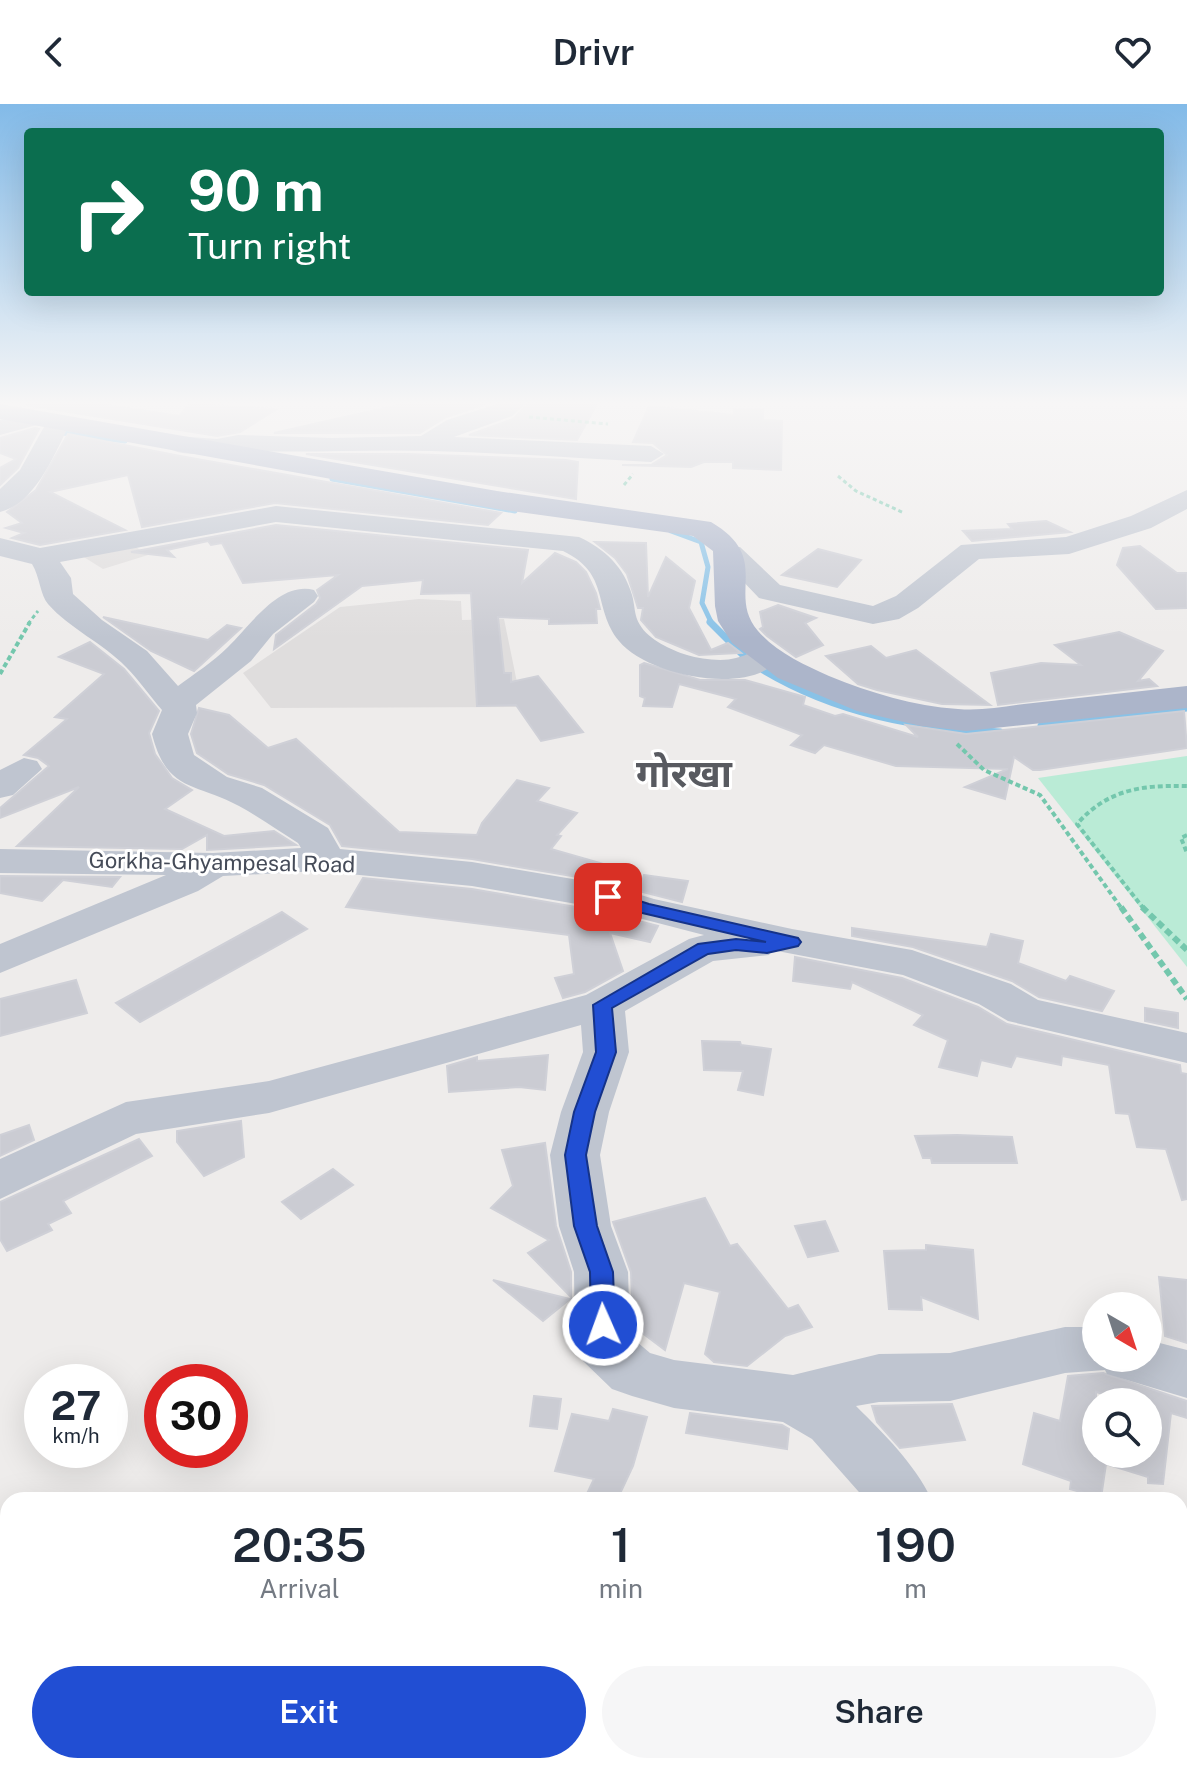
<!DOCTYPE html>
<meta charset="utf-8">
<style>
:root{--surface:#fff;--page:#f6f6f7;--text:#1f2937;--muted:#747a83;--accent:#214ed3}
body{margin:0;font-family:"Public Sans","Noto Sans Devanagari",sans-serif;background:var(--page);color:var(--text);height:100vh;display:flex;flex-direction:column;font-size:30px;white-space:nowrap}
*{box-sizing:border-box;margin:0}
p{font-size:26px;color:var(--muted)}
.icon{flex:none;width:44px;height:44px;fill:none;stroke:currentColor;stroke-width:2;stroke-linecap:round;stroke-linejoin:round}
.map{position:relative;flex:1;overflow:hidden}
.sheet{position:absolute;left:0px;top:1388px;width:1188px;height:282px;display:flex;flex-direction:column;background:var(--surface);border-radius:24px 24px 0 0;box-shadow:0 8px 32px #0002}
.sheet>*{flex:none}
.banner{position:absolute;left:24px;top:24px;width:1140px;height:168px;border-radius:8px;box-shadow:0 8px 32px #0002;background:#0b6e4f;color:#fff;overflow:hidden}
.needle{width:52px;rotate:141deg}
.fabs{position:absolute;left:1082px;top:1188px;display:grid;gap:16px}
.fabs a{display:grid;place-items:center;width:80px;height:80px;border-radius:50%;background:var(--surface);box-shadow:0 8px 32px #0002;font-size:40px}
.speed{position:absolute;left:24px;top:1260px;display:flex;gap:16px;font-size:40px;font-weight:700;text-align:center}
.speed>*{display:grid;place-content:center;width:104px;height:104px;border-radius:50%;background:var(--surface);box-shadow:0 8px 32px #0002;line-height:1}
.speed small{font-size:20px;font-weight:400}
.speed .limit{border:12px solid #d22;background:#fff;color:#111}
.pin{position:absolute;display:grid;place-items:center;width:68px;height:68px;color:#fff;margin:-34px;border-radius:16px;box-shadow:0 4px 12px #0006}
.me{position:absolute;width:88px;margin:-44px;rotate:358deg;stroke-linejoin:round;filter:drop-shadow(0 0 6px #0008)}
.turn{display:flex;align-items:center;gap:28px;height:168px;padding:0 32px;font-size:36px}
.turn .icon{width:104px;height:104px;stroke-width:2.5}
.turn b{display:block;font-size:56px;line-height:68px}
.eta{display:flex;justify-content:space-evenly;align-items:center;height:136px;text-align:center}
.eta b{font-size:48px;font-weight:600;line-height:56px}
.action{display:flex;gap:16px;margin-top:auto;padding:16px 32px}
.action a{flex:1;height:92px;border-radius:48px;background:var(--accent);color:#fff;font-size:32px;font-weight:600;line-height:92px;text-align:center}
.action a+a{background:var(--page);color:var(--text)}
header{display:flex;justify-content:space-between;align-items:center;height:104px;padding:0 32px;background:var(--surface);font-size:36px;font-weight:600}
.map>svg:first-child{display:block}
.education{fill:#dfdddd}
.green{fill:#baebd6}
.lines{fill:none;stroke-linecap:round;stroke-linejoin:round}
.stream-far1{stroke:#89c2e7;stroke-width:5}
.stream{stroke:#89c2e7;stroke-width:7}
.building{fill:#cbccd3;stroke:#cfd0d7;stroke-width:2;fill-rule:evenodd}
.path-far2{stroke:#74c7ad;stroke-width:3;stroke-dasharray:4 3;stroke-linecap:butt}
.path-far1{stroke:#74c7ad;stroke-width:4;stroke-dasharray:5 3;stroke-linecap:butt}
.path{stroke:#74c7ad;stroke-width:6;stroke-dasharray:7 4;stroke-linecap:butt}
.minor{fill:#bfc5d0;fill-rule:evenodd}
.major{fill:#acb5ca;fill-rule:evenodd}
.route{fill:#214ed3;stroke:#153389;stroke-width:2}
.labels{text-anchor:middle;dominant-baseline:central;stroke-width:6;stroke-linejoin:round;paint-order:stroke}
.street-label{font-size:22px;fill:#454b58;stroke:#fff}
.town-label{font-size:38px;font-weight:bold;fill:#585a60;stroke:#fff}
</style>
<header><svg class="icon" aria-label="back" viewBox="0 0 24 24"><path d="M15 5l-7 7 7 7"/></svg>Drivr<svg class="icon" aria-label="heart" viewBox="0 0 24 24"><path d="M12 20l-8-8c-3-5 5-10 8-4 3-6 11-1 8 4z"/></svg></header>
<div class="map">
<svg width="1187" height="1669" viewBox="0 0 1187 1669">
<rect width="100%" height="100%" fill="#eeeceb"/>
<g class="education">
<polygon points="128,438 148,451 103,465 79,450"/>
<polygon points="419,495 461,497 462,516 504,515 522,603 271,604 243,569 340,503"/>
</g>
<polygon class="green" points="1187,652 1187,863 1038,674"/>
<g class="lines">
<g class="stream-far1">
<polyline points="63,329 125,337"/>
<polyline points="332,375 515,407"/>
<polyline points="671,427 701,438 708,463 702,499 712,520"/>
</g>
<g class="stream">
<polyline points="710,518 749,557"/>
<path d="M763 566C837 610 915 624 1000 628"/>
<polyline points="1041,622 1187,604"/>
</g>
</g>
<g class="building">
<polygon points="102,300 179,312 190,300 277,305 240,328 217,332 26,301"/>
<polygon points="402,300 486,300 446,313 420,329 274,329"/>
<polygon points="528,300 597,300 577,336 469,331 513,315"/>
<polygon points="649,302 734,311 734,305 763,305 763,316 782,317 781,366 733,364 733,358 704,358 691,363 622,361 651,361 667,351 653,339 633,338"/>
<polygon points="35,324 39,325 18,364 0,381 0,364 16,355 0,349 0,334"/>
<polygon points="68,330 180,352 501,409 488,421 275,399 142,423 128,371 50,388 125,426 40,441 12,434 24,429 6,424 22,419 7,408 36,386"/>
<polygon points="306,350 408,350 566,356 578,358 576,395"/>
<polygon points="1046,417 1070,428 972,437 963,427 1012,425 1008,420"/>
<polygon points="276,421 528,446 522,479 555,449 576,458 586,468 596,489 600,505 596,505 597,519 549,520 549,515 498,513 504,569 511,569 511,578 538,572 583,628 541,637 516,601 477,602 471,489 421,490 423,476 362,482 274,545 276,531 316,500 320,494 317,486 338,471 243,479 222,439 211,441 208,437 167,446 174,453 131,448"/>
<polygon points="595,438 646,439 648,493 666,453 695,477 689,504 711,546 728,539 741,549 699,551 656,533 641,516 643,504 638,504 627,470 615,454"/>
<polygon points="1140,442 1177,469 1187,469 1187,504 1156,505 1117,461 1123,444"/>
<polygon points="818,445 861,456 837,483 782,471"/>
<polygon points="778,501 816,514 805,519 823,541 796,553 767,532 760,525 763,523 760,508"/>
<polygon points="103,513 208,536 227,521 241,524 194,567 151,547"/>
<polygon points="1119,528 1163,547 1138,577 1149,575 1157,582 998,601 991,569 1041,559 1081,561 1055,541"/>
<polygon points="90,538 124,565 159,607 149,629 155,650 172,674 192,686 165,705 224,732 274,727 296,741 207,746 207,731 182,745 17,742 79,683 0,714 0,704 49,662 38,654 24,651 67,615 55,613 104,570 59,553"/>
<polygon points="871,542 886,554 916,546 990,601 942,600 877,586 858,580 826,552"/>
<polygon points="644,559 700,576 745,576 805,593 803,601 835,612 843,610 918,633 906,621 966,630 1184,607 1187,644 1040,666 1033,666 1014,653 1005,695 965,683 1008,665 896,662 824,641 815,649 791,641 802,631 728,603 736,595 679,580 672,603 643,602 645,594 640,592 640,561"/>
<polygon points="199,604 229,611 268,644 296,635 399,728 477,731 482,719 517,676 549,684 537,697 577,709 557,731 561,732 551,745 607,761 595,776 472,755 342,742 330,721 264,681 228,670 197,649 191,630"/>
<polygon points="644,771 688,777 682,798 639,787"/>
<polygon points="0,772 120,773 112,783 63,776 42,797 0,789"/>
<polygon points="363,774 472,785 599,807 658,822 650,838 610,829 623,867 585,888 563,894 555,874 574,870 569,831 346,803"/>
<polygon points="282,808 307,825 140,918 116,899"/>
<polygon points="852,824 987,843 991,830 1023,837 1018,859 1066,877 1070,872 1114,887 1102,907 1039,893 1012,877 913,843 852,832"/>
<polygon points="795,853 902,874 978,903 1007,920 1180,961 1181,969 1187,970 1187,1095 1182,1096 1166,1045 1137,1043 1129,1010 1116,1009 1109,961 1062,952 1061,961 1016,952 1011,963 981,956 977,972 939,963 948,936 914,921 923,911 852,878 850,885 793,877"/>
<polygon points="76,876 87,909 0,932 0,895"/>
<polygon points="1145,904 1178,909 1178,924 1145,917"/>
<polygon points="702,937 740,938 741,941 771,945 763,991 738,986 743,967 704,966"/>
<polygon points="548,951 545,986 519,983 449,988 447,962 477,953 477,957"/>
<polygon points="241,1017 244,1053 204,1072 177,1038 177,1027"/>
<polygon points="29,1021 34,1036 0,1052 0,1031"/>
<polygon points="957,1031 1012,1033 1017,1059 932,1059 931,1054 923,1054 915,1032"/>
<polygon points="139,1035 152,1052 63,1097 71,1109 48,1120 52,1126 7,1147 0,1135 0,1098"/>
<polygon points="545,1039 556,1122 571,1168 571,1193 528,1149 549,1136 491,1104 513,1082 502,1046"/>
<polygon points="333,1065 353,1081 301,1115 282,1098"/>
<polygon points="705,1094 730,1142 737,1140 788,1205 798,1201 812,1223 785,1232 747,1262 714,1258 705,1250 720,1188 684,1179 665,1246 633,1222 631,1168 613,1118"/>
<polygon points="825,1117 838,1147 808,1153 795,1122"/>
<polygon points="926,1141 973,1146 978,1215 921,1193 922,1206 889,1205 884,1147 926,1146"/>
<polygon points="1159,1173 1187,1176 1187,1239 1165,1232"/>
<polygon points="493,1176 570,1195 543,1217"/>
<path d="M1103 1269 1187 1297V1314L1171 1309 1163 1380 1148 1379V1373L1106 1360 1101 1394 1070 1385 1071 1377 1023 1360 1034 1309 1060 1317 1068 1272ZM1096 1288 1131 1298H1148V1350H1096Z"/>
<polygon points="534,1292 561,1295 557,1325 530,1322"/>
<polygon points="952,1300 965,1336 900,1344 877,1318 872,1302"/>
<polygon points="613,1305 647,1313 633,1362 617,1396 584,1396 594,1375 555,1367 572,1310 609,1317"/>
<polygon points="690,1309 782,1321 789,1325 787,1345 686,1329"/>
</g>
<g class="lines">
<g class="path-far2">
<polyline points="529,313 608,320"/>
<polyline points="838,372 856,387 904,409"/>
<polyline points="624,381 633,370"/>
<polyline points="28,520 38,507"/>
</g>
<g class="path-far1">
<polyline points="0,570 30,518"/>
<polyline points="957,640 984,666 1040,691 1122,805"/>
<polyline points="1187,731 1181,734 1187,749"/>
<path d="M1144 805 1077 720C1108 685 1142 681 1187 682"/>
</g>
<g class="path">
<polyline points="1121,803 1187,895"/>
<polyline points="1142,803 1187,846"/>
</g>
<g class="minor">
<path d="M497 300H525L512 312 454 333 651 342 664 350 651 358C578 354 504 349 431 347 371 345 312 349 253 347 233 346 177 358 164 340L177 332 217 335 238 331 332 334 421 332 447 316Z"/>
<polygon points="35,307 47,314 44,319 0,331 0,316"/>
<path d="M58 312 70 319C55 349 36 399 0 408V385L20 366 49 314Z"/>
<polygon points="1187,386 1187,405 1151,424 1069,450 979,455 918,504 899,515 873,520 759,494 716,449 720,443 740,443 780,481 873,502 896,492 961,441 1066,433 1131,412"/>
<path d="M276 402 579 433C605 445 624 463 632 491 635 501 634 512 640 521 649 536 671 546 687 551 701 555 722 558 736 554 753 550 759 541 777 545L782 552C753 594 647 572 619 537 592 503 611 470 563 447L276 418 60 458 71 474 73 490 102 516 147 547 178 582C194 570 213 558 228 543 250 522 279 477 314 486L318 492 314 498 273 530 251 557 196 601 197 609 188 630 194 651 227 673 262 684 328 724 340 745 472 758 608 781 654 795 792 825 912 846 1011 880 1038 896 1187 929V959L1008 917 979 900 903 871 772 846 769 851 713 857 625 907 629 948 609 1008 600 1051 611 1122 628 1168 630 1232 650 1249 674 1256 793 1271 879 1250 950 1249 1065 1223H1096V1254H1148V1236L1187 1246V1294L1107 1270 1105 1266 1065 1269 950 1297 879 1298 856 1302C885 1331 914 1359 932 1396H866L812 1335 783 1318 674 1304 632 1292 612 1285 583 1257 575 1241 574 1168 559 1122 550 1051 561 1008 583 948 581 921 269 1009 136 1030 0 1095V1055L126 998 269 977 586 891 689 835 704 831 600 804 472 782 319 767 223 772 198 787 0 869V840L166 771 0 769V745L213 749 301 744 298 739C279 727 259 713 239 702 195 678 167 689 152 630L162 606C150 592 139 576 126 563 103 539 70 525 48 500 40 491 40 473 32 460L0 452V434L40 444Z"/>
<polygon points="24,654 37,657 42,665 13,691 0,694 0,666"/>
<polygon points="8,1515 8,1579 0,1580 0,1516"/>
<polygon points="1180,1570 1187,1573 1187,1641 1180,1638"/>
<polygon points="425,1662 501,1662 504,1669 428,1669"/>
<polygon points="713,1662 788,1662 785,1669 710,1669"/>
</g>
<path class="major" d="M0 300 497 387 711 418C773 454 726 490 758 527 776 548 804 561 829 572 871 589 913 602 958 605 980 607 1002 603 1024 600 1079 594 1133 588 1187 582V604L966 627 921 622 857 607 778 574 732 539 718 517 715 502 713 447 693 432 497 405 0 315Z"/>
</g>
<linearGradient id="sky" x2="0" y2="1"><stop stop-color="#82bae8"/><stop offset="0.56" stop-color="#f7f6f6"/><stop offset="1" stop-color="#f7f6f6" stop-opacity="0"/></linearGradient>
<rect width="1187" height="534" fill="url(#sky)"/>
<polygon class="route" points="608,787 649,800 798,834 801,838 798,842 767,849 736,846 708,850 612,904 616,948 595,1008 586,1051 597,1122 613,1168 615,1221 611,1227 603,1230 594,1227 591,1221 590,1168 574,1122 565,1051 574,1008 596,948 593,901 698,840 736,835 766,838 638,808 602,796 599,793"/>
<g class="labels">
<g class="street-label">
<text transform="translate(222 758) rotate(1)">Gorkha-Ghyampesal Road</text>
</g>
<g class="town-label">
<text x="684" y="669">गोरखा</text>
</g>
</g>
</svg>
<div class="fabs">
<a><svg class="needle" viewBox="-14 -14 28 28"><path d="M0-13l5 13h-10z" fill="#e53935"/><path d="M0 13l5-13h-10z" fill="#747a83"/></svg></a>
<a><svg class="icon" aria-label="search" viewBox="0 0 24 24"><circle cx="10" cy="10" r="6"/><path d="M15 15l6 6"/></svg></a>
</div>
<div class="speed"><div>27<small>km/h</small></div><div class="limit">30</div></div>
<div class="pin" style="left:608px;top:793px;background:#d93025"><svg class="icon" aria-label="arrive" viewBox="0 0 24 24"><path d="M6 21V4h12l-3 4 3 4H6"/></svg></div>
<svg class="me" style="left:603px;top:1221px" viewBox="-20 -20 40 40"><circle r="17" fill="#214ed3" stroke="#fff" stroke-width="3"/><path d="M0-11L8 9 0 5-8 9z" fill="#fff"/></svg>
<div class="banner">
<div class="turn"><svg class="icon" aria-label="right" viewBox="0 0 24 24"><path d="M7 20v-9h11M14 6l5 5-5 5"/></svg><div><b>90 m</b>Turn right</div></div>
</div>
<section class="sheet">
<div class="eta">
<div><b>20:35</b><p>Arrival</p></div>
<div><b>1</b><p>min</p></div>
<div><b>190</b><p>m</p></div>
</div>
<div class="action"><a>Exit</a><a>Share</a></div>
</section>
</div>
